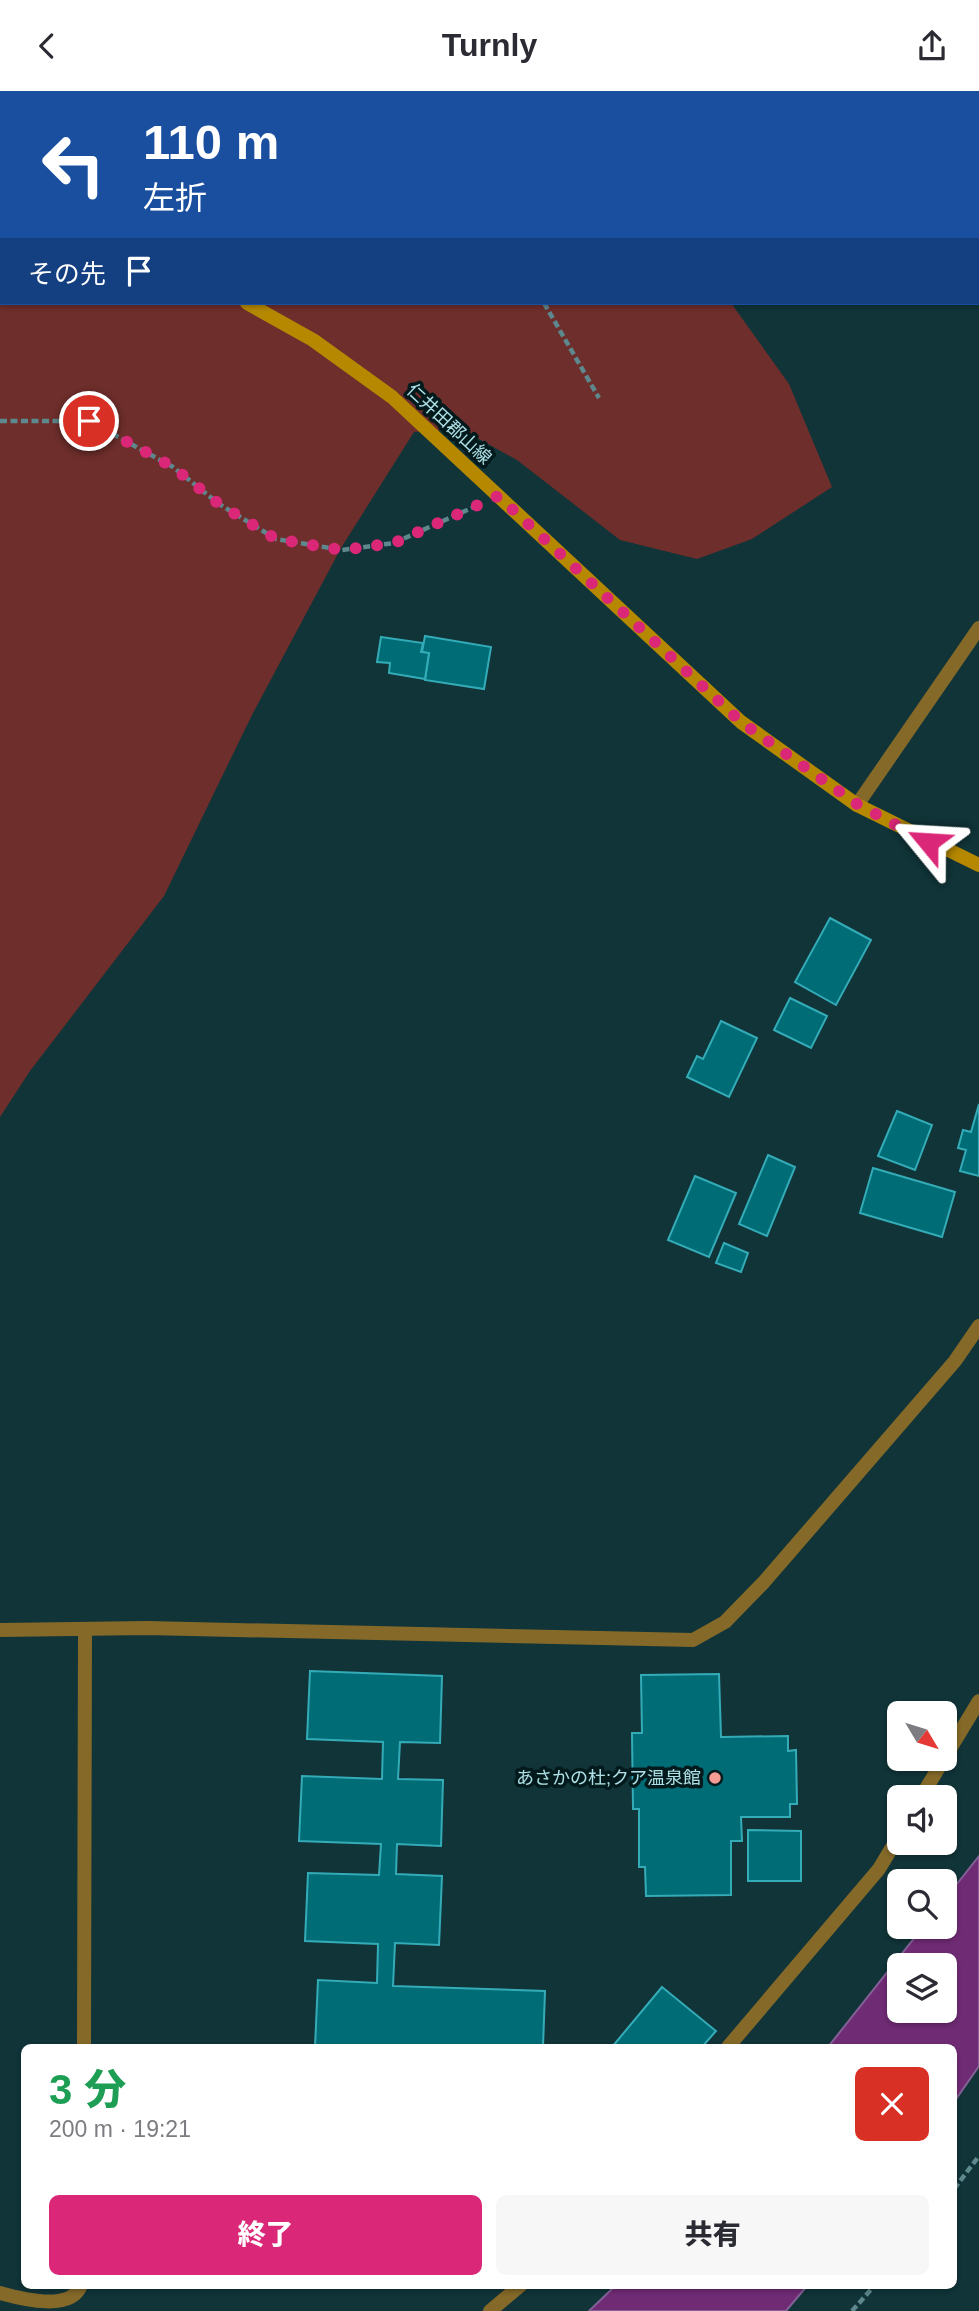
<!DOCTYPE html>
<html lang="ja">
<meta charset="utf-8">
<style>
:root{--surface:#fff;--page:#f7f7f7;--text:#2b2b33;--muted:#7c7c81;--accent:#db2777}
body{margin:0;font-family:Helvetica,"Noto Sans JP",sans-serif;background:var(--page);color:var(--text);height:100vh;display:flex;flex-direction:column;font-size:26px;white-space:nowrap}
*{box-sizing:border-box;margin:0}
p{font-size:23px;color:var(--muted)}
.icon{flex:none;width:38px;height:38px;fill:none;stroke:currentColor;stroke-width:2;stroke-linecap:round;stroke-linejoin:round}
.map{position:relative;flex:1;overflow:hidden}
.side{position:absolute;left:21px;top:1953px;width:936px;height:245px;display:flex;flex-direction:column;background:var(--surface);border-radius:10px;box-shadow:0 2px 5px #0004}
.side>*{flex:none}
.top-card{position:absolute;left:0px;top:0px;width:980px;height:214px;box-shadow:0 2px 5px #0004;background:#1a4fa0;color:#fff;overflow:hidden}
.needle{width:46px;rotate:128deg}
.tools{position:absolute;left:887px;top:1610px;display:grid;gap:14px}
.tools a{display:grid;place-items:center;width:70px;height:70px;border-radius:10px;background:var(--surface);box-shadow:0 2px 5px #0004;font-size:35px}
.pin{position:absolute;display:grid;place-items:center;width:60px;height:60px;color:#fff;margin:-30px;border:4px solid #fff;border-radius:50%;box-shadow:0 2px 7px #0007}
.me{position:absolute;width:77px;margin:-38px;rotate:297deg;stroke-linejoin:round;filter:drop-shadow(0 0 5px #0008)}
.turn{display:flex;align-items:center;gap:24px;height:147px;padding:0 28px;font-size:32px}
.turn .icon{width:91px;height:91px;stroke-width:2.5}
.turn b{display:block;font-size:49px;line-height:60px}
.then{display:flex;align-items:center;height:66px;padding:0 28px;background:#0003;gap:14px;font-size:26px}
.round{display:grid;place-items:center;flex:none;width:74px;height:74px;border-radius:10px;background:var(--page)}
.overview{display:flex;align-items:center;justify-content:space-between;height:119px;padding:0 28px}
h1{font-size:42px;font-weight:800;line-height:52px;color:#1e9e55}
.action{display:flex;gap:14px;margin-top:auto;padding:14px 28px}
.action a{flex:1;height:80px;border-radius:10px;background:var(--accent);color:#fff;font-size:28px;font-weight:800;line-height:80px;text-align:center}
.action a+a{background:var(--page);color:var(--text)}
header{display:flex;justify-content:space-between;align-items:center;height:91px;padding:0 28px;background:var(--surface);font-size:32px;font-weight:800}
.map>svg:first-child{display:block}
.green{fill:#6e2e2b}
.water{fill:#702b75;stroke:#836197;stroke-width:2;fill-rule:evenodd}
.building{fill:#006c75;stroke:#34acb8;stroke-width:2}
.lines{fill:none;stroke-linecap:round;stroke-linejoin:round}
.path{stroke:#5d888d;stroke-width:4.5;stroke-dasharray:7 3.5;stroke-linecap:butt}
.service{stroke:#846929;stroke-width:14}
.minor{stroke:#846929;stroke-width:14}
.tertiary{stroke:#846929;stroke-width:14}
.secondary{stroke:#b58800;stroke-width:14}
.route{stroke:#db2777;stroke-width:12;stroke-dasharray:0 21.6}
.poi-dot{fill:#f59c94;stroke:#031a1d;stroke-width:2.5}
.labels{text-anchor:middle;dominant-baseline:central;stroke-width:7;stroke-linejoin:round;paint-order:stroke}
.street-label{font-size:18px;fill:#aee0e6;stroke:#031a1d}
.poi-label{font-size:18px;fill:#aee0e6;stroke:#031a1d;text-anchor:end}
</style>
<header><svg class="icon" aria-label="back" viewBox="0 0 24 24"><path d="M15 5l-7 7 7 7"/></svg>Turnly<svg class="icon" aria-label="share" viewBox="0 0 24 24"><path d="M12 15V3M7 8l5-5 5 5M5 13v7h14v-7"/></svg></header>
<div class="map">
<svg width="979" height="2220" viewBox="0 0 979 2220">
<rect width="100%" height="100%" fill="#103438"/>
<polygon class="green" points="0,0 610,0 2,2 2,212 731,212 789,293 832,396 752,448 697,468 620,449 517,369 461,338 414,341 341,457 251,626 164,805 30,980 0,1026"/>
<g class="water">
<path d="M979 1765V1975L954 2011V1956H828L923 1836H945V1808ZM900 1874H945V1920H900Z"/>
<polygon points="615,2195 615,2194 807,2195 786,2220 589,2220"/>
</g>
<g class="building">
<polygon points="425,545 491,556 484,598 425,589 429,562 422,561"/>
<polygon points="381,546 423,552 421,561 429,562 425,588 389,582 390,572 377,571"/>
<polygon points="830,827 871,849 836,914 795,891"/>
<polygon points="790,907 827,925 811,957 774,939"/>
<polygon points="721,930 757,947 729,1006 687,986 697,965 703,968"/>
<polygon points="979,1013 979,1085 960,1080 966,1059 958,1057 963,1039 971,1041"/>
<polygon points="897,1020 932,1034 915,1079 878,1065"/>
<polygon points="768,1064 795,1076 767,1145 739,1133"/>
<polygon points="873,1077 955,1101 942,1146 860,1122"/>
<polygon points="695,1085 736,1102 709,1166 668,1149"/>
<polygon points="724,1152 748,1162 741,1181 716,1172"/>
<polygon points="310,1580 442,1585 440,1652 400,1651 398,1688 443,1689 441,1755 397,1753 396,1783 442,1785 439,1854 395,1852 393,1895 545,1900 543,1956 315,1956 318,1889 377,1892 378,1853 305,1850 308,1782 379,1784 381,1753 299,1750 302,1685 382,1688 383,1651 307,1648"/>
<polygon points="719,1583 721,1646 788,1645 788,1660 796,1659 797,1713 790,1713 790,1726 741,1726 742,1750 731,1750 731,1804 646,1805 645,1776 639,1776 639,1718 633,1718 632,1642 642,1642 641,1584"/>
<polygon points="748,1739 801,1740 801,1790 748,1790"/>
<polygon points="662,1896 716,1940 702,1956 612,1956"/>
</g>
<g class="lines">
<g class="path">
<polyline points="432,0 433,2"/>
<polyline points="544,212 599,307"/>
<polyline points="0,330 89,330 173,376 219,413 276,448 342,459 394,452 476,415"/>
<polyline points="954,2098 979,2065"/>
<polyline points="852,2220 875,2194"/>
</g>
<polyline class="service" points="635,2 637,0"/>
<g class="minor">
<polyline points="0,1539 147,1537 693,1549 725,1531 764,1491 955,1270 979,1235"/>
<polyline points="945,1666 979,1610"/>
<polyline points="921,1706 944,1668"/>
<polyline points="84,1956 85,1538"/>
<polyline points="728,1956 879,1778 900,1743"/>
<path d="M0 2202C25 2209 72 2220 81 2194"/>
<polyline points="490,2220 521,2194"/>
</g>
<g class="tertiary">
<polyline points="968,0 969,2"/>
<polyline points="978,52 979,56"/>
<polyline points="857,714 979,537"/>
</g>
<g class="secondary">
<polyline points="0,81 2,82"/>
<polyline points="247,212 313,249 392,306 741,631 857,714 979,774"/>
</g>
</g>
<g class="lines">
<polyline class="route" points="89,330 173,376 219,413 276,448 342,459 394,452 498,405 741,631 857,713 928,751"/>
</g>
<circle class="poi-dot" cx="715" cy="1687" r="7"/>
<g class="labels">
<g class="street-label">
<text transform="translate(449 333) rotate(43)">仁井田郡山線</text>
</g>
<g class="poi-label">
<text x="701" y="1687">あさかの杜;クア温泉館</text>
</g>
</g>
</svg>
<div class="tools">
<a><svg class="needle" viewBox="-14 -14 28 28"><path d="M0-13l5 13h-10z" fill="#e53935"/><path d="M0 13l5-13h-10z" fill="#7c7c81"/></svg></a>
<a><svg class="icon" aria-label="sound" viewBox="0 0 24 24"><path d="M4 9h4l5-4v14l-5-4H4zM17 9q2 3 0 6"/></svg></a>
<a><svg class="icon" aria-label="search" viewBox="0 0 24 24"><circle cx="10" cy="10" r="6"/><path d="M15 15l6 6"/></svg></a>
<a><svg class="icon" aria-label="layers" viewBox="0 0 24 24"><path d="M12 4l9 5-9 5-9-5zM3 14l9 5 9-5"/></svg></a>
</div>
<div class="pin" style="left:89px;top:330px;background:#d93025"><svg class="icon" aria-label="arrive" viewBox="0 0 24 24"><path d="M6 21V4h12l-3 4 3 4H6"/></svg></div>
<svg class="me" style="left:928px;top:751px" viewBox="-20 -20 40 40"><path d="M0-17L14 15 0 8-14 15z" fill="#db2777" stroke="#fff" stroke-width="4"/></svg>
<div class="top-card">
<div class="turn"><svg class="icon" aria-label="left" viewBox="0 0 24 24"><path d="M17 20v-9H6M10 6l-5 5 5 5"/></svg><div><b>110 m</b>左折</div></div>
<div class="then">その先<svg class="icon" aria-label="arrive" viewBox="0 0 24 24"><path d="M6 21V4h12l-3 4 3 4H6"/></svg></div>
</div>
<section class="side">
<div class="overview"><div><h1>3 分</h1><p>200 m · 19:21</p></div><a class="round" style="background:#d93025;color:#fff"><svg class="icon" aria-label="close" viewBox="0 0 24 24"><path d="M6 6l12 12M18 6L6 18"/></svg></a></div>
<div class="action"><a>終了</a><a>共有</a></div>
</section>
</div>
